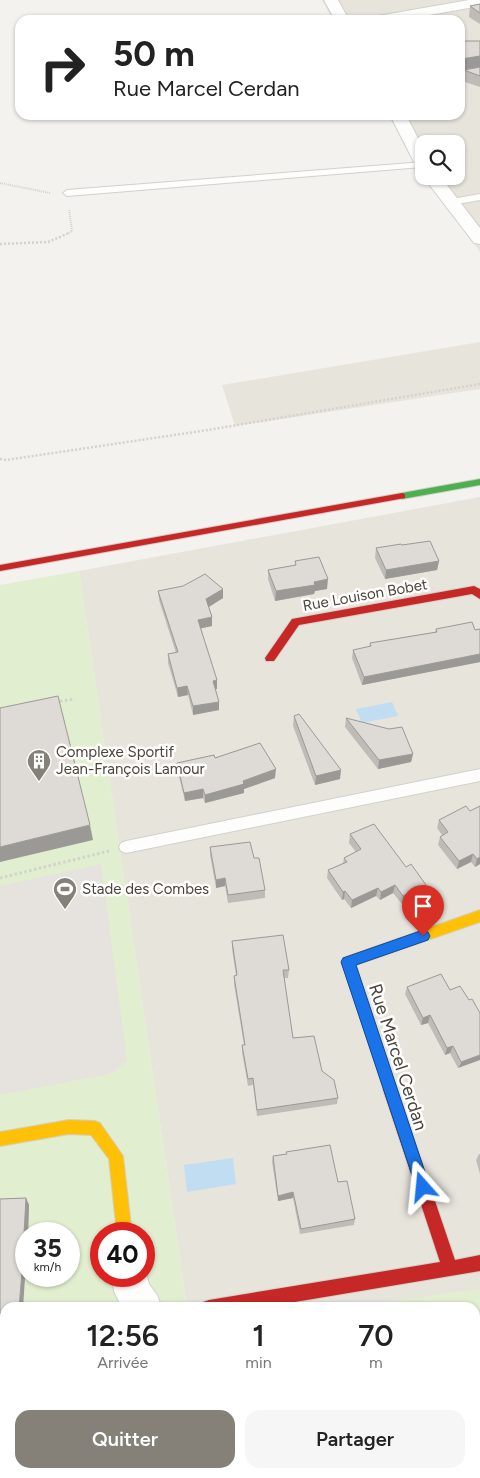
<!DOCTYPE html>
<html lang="fr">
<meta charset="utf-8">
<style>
:root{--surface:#fff;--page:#f6f6f6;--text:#222;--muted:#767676;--accent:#868178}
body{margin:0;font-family:Figtree,sans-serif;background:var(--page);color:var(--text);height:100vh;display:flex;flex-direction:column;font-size:19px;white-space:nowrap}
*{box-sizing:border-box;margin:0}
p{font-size:16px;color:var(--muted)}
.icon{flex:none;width:28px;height:28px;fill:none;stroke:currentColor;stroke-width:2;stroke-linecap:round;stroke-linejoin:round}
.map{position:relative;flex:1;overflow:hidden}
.sheet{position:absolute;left:0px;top:1302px;width:480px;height:176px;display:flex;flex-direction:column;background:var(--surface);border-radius:15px 15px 0 0;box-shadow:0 1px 4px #0004}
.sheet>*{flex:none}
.guide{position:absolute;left:15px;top:15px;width:450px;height:105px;border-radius:15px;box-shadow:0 1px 4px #0004;background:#fff;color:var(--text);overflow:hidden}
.controls{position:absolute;left:415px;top:135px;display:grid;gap:10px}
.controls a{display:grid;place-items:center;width:50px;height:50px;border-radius:10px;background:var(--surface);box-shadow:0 1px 4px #0004;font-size:25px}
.speed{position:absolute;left:15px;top:1222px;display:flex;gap:10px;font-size:25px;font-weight:700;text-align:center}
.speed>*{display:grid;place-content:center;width:65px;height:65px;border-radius:50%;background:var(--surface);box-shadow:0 1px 4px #0004;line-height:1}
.speed small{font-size:12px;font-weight:400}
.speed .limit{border:8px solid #d22;background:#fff;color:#111}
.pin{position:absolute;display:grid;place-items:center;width:42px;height:42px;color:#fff;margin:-51px -21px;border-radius:50% 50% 50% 0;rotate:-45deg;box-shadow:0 0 5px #0007}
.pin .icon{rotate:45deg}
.me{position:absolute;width:55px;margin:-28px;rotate:342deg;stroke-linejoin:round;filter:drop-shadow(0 0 4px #0008)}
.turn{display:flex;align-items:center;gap:18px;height:105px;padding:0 15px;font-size:22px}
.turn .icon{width:65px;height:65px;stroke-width:2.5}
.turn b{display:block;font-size:35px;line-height:42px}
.eta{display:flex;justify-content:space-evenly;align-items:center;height:85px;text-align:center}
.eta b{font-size:30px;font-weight:600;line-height:35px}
.button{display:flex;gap:10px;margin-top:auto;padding:10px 15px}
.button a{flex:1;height:58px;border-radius:15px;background:var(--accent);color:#fff;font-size:20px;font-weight:600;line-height:58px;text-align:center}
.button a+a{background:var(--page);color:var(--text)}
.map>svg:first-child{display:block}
.residential{fill:#e7e4dc}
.green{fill:#e1eecf;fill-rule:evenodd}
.parking{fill:#e6e3df}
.water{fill:#c0ddf1}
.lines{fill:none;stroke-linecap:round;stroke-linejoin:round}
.lane-casing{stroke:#d2d0cb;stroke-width:2}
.street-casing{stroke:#d2d0cb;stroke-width:2}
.fast-casing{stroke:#d3cfc5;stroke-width:2}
.slow-casing{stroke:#d3cfc5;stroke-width:2}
.jam-casing{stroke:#d3cfc5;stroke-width:2}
.path-far2{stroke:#d3d2cc;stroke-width:2;stroke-dasharray:1 1;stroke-linecap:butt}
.path-far1{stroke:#d3d2cc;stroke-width:2.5;stroke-dasharray:2 2;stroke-linecap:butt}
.path{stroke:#d3d2cc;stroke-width:3;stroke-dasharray:2.5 2.5;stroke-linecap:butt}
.lane{fill:#fdfdfc;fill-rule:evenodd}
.street{fill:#fdfdfc;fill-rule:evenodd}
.fast{fill:#4caf50;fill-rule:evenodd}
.slow{fill:#ffc107;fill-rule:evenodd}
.jam{fill:#c62828;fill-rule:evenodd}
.wall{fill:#bfbcb8}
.shaded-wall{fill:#9b9996}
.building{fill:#dedbd6;stroke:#9b9996}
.route{fill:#1a73e8;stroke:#114b97}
.labels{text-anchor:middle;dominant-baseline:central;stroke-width:5;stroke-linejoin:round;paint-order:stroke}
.street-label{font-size:15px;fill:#4b4439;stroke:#fff}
.poi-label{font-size:15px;fill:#4b4439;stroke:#fff;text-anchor:start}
.near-street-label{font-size:18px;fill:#4b4439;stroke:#fff}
</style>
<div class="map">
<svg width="480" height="1478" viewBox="0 0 480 1478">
<rect width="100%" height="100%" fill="#f4f2ee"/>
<g class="residential">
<polygon points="322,0 480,0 480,252 426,176 456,176 456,144 424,144 424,173 388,115 460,115 460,20 333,20"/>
<polygon points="480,342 480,389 235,426 222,385"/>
<polygon points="480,497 480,1289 347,1308 187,1307 79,571"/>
</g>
<path class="green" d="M79 571 187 1307 5 1308V1474H475V1308L347 1307 480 1289V1478H0V585ZM26 1234H69V1276H26ZM101 1234H144V1276H101Z"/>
<polygon class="parking" points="101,864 127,1061 113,1073 0,1095 0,886"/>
<g class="water">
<polygon points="392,702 398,716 362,723 356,709"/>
<polygon points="233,1158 236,1184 187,1192 184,1165"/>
</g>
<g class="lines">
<g class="lane-casing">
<g id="lane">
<polygon points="424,162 422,167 67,196 63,193 67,190"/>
<polygon points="480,194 480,200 452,205 448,202 452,199"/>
<polygon points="480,769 480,781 126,853 121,851 119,847 121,843 126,841"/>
</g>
</g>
<g class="street-casing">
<g id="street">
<polygon points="324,0 338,0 349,20 335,20"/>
<polygon points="469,0 480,0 480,6 401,20 371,20 378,16"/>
<polygon points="480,68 480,76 460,80 460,72"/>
<polygon points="390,115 406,115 424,150 424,171 418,169 416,166"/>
<polygon points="424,175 424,176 440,176 480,228 480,244 474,243 425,179 423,176"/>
<polygon points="144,1266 149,1284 157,1295 162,1308 122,1308 114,1291 112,1276 144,1276"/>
</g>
</g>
<g class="fast-casing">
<polygon id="fast" points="480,479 480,485 402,499 397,496 402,493"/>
</g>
<g class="slow-casing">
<g id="slow">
<polygon points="480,910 480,922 356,965 397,1089 395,1094 390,1096 385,1094 342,962 343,958"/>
<polygon points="69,1120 95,1121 100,1123 123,1156 132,1234 117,1234 109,1159 91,1135 69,1134 0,1146 0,1132"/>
</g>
</g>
<g class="jam-casing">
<g id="jam">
<polygon points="402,493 405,494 405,498 0,571 0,565"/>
<polygon points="474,586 480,589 480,599 472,594 299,625 274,661 266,661 265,658 292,619"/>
<polygon points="390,1082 395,1084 397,1089 455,1260 480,1255 480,1271 259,1308 201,1308 203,1302 209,1300 440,1262 383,1089 385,1084"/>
</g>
</g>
<g class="path-far2">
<polyline points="0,183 50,193"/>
<polyline points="67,234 72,231 69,209"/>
</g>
<g class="path-far1">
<polyline points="0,244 48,242 69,233"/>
<polyline points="0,459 6,460 208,430 480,384"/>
</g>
<g class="path">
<polyline points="55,702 75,699"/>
<polyline points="0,878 109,851"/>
</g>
<use href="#lane" class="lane"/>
<use href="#street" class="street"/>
<use href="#fast" class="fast"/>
<use href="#slow" class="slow"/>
<use href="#jam" class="jam"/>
</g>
<g class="wall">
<polygon points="480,4 480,24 469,17 470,6"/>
<polygon points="480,41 480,87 462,81 464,70 480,67 460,70"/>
<polygon points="402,545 439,561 437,570 385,579 375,558 376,548"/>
<polygon points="295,561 327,589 315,591 314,594 275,601 268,579 268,570 295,565"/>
<polygon points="158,591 223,598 209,607 212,617 212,626 201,628 217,689 215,689 219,702 219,710 193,715 188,695 178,697 168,663 168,654 176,653 159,600"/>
<polygon points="436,629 475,630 480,629 480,662 362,685 352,658 353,650 369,647 370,643 435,632"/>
<polygon points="294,716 340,779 315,785 293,726"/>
<polygon points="346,718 389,729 413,754 411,762 378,769 345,727"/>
<polygon points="215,758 275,778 244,789 244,793 205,803 203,798 185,801 178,772 177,763"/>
<polygon points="480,806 480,864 475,867 471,862 457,869 438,845 440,837 442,835 437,828 439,820 470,811"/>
<polygon points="350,834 406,867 426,885 424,893 402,904 393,893 380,900 376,896 351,908 344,899 342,900 327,878 328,870 343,863 344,858 356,852 349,843"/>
<polygon points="210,847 254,858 265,890 265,898 228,903 225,886 216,888 210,855"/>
<polygon points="232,941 289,970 288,978 284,978 293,1038 322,1071 338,1098 337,1104 257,1116 253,1085 248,1086 242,1052 242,1045 244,1045 234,984 234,976 236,975 232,949"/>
<polygon points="407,987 450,990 469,1000 480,1013 458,1068 450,1053 445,1055 428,1023 421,1025 405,994"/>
<polygon points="286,1152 338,1182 355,1219 354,1225 300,1234 293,1198 278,1201 272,1162 273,1156 286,1154"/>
<polygon points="479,1154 480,1154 480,1174 476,1160"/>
<polygon points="26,1198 29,1205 28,1234 26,1234 25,1278 5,1308 5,1318 0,1319 0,1199"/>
</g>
<g class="shaded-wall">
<polygon points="480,56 480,67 460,70 461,59"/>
<polygon points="439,561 437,570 385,579 386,570"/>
<polygon points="328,579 327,589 315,591 314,594 275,601 276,591 314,582"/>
<polygon points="223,589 223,598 207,608 206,599"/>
<polygon points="212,617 212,626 198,629 198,620"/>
<polygon points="480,654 480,662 362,685 364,677"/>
<polygon points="217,680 217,689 213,690 213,681"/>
<polygon points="187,686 188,695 178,697 177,688"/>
<polygon points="219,702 219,710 193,715 193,706"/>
<polygon points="413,754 411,762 378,769 379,760"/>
<polygon points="276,769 275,778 244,789 244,793 205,803 205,795"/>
<polygon points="341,770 340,779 315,785 316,776"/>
<polygon points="203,789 203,798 185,801 184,793"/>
<polygon points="90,825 93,840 0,862 0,847"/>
<polygon points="473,854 471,862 457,869 459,861"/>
<polygon points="480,857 480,864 475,867 477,859"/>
<polygon points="225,878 225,886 216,888 216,880"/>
<polygon points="395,885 393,893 380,900 381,892"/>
<polygon points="426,885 424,893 402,904 403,896"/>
<polygon points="378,888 376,896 351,908 352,900"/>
<polygon points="345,891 344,899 342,900 343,892"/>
<polygon points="430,1015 428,1023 421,1025 423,1018"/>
<polygon points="453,1046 450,1053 445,1055 447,1048"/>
<polygon points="480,1055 480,1060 458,1068 461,1062"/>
<polygon points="293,1192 293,1198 278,1201 278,1196"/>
<polygon points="26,1198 29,1205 28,1234 26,1234 26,1239 24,1234"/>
<polygon points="26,1267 27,1276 25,1278 23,1308 19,1308 22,1272"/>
</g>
<g class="building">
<polygon points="480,4 480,13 470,6"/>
<polygon points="460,41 480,41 480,56 461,59 460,67"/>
<polygon points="480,67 480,76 464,70"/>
<polygon points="430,541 439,561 386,570 376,548 401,544 402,545"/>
<polygon points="319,557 328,579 314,582 315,585 276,591 268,570 296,565 295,561"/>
<polygon points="205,574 223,589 206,599 212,617 198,620 217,680 213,681 219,702 193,706 187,686 177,688 168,654 178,652 158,591 183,586"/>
<polygon points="472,622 475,630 480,629 480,654 364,677 353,650 371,646 370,643 437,632 436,629"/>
<polygon points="58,696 90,825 0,847 0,708"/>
<polygon points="299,714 341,770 316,776 294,716"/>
<polygon points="346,718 389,729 402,727 413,754 379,760"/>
<polygon points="260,743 276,769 243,781 244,784 205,795 203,789 184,793 177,763 214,755 215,758"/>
<polygon points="466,806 470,811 480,806 480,857 477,859 473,854 459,861 440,837 448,832 439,820"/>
<polygon points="374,824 406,867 411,864 426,885 403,896 395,885 381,892 378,888 352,900 345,891 343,892 328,870 347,862 344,858 361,849 350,834"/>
<polygon points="250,842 254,858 259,858 265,890 228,895 225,878 216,880 210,847"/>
<polygon points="283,935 289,970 283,970 293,1038 314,1036 322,1071 334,1080 338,1098 257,1110 253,1078 248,1079 242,1045 245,1045 234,976 237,975 232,941"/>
<polygon points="441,974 450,990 460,986 469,1000 472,999 480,1013 480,1055 461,1062 453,1046 447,1048 430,1015 423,1018 407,987"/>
<polygon points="330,1145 338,1182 347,1181 355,1219 301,1229 293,1192 278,1196 273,1156 287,1154 286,1152"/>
<polygon points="26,1198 24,1234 26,1237 26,1267 22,1272 19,1308 5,1308 5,1313 0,1313 0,1199"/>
</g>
<polygon class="route" points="423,930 428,932 430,936 428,940 356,965 430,1187 428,1192 423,1195 418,1192 416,1187 341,962 343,958"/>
<defs>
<g id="building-pin" transform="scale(1.25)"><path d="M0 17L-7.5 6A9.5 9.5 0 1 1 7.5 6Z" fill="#868178" stroke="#fff"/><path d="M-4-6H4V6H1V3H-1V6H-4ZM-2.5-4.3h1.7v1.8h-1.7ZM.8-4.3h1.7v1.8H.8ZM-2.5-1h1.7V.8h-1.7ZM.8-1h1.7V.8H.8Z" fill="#fff"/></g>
<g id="stadium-pin" transform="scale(1.25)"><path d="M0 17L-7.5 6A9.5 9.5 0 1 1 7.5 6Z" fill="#868178" stroke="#fff"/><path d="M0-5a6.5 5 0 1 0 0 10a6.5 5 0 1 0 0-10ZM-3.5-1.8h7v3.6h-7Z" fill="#fff"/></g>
</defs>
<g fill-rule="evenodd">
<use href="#building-pin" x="39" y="761"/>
<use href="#stadium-pin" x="65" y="889"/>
</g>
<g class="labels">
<g class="street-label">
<text transform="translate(365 595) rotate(-10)">Rue Louison Bobet</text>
</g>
<g class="poi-label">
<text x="56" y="752">Complexe Sportif<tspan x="56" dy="17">Jean-François Lamour</tspan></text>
<text x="82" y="889">Stade des Combes</text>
</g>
<g class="near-street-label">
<text transform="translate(398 1057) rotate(72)">Rue Marcel Cerdan</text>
</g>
</g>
</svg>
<div class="controls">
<a><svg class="icon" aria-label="search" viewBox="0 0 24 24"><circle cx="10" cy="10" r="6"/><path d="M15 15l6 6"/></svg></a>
</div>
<div class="speed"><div>35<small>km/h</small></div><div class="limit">40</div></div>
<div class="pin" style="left:423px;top:936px;background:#d93025"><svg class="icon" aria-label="arrive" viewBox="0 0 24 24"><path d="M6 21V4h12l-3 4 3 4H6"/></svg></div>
<svg class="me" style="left:423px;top:1187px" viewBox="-20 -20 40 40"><path d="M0-17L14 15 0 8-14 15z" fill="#1a73e8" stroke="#fff" stroke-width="4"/></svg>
<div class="guide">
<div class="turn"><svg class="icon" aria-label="right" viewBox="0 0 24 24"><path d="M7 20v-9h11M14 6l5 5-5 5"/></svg><div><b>50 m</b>Rue Marcel Cerdan</div></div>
</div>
<section class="sheet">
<div class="eta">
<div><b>12:56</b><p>Arrivée</p></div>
<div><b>1</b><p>min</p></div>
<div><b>70</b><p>m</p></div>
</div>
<div class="button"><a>Quitter</a><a>Partager</a></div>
</section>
</div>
